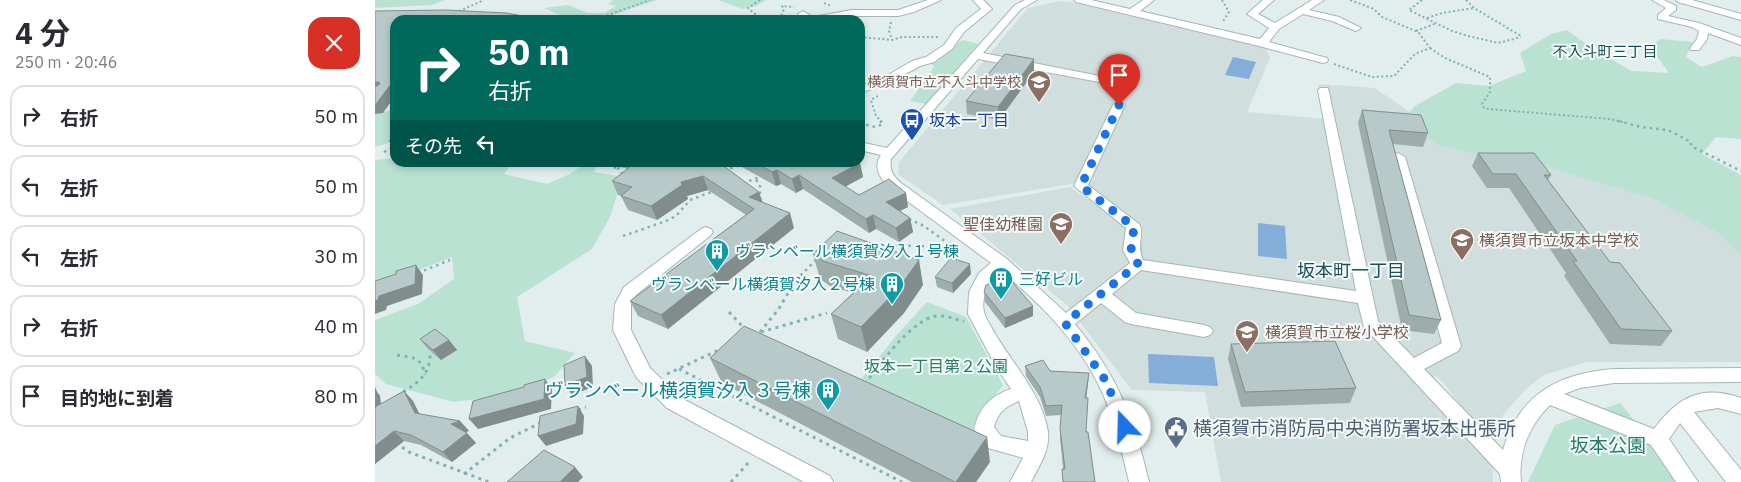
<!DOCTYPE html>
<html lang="ja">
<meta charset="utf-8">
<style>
:root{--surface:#fff;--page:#f2f2f3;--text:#2b2b33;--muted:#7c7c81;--line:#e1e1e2}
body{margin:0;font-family:"IBM Plex Sans","Noto Sans JP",sans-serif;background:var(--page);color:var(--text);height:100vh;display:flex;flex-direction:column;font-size:19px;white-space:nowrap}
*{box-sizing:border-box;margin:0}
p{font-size:16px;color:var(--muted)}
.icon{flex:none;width:28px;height:28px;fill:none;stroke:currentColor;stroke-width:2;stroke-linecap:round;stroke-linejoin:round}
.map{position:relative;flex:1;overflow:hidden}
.panel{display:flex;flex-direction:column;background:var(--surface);width:375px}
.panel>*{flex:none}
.top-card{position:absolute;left:15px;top:15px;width:475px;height:152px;border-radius:15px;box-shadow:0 2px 8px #0003;background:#00695c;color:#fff;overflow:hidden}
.pin{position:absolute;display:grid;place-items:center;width:42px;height:42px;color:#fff;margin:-51px -21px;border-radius:50% 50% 50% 0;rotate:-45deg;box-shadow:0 0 5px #0007}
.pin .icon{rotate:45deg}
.me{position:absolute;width:55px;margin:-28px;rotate:339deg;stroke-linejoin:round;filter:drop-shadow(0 0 4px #0008)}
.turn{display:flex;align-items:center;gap:18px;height:105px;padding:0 15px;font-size:22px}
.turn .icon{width:65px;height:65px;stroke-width:2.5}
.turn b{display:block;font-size:35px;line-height:42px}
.then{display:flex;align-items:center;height:48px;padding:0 15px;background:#0003;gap:10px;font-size:19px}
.round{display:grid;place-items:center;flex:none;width:52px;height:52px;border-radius:15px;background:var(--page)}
.overview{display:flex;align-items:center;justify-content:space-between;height:85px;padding:0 15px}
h1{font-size:30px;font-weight:700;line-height:38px}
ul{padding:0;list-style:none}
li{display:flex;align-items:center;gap:15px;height:62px;margin:0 10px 8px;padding:0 5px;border:2px solid var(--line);border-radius:15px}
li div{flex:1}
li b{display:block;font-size:19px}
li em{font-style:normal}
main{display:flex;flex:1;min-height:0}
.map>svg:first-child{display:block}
.built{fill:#d0dede}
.green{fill:#b9e2d3}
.water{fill:#84aed9}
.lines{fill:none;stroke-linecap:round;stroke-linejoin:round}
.minor-casing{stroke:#a4b6b6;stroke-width:2}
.path-far2{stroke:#7fb3b5;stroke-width:2;stroke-dasharray:2 2.5;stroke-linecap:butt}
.path-far1{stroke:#7fb3b5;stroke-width:2.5;stroke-dasharray:2.5 4;stroke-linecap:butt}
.path{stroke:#7fb3b5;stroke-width:3;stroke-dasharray:3 4.5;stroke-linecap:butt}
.minor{fill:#fff;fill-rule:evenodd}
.wall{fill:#9dadac}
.shaded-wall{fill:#808d8c}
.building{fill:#b7c9c8;stroke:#808d8c}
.route{stroke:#1a73e8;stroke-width:9;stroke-dasharray:0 16.2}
.labels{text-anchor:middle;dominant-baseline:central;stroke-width:4;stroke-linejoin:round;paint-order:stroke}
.far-education-label{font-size:14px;fill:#785e54;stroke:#f4faf9;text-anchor:end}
.far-neighbourhood-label{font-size:15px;fill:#194f56;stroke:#f4faf9}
.transit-label{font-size:16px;fill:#164399;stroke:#f4faf9;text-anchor:start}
.education-label{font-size:16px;fill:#785e54;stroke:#f4faf9;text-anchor:start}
.culture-label{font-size:16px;fill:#0d838f;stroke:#f4faf9;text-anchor:start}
.park-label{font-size:16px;fill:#257d67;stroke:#f4faf9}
.neighbourhood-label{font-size:18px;fill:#194f56;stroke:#f4faf9}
.near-culture-label{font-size:19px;fill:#0d838f;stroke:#f4faf9;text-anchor:end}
.near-service-label{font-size:19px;fill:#4e5e75;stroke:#f4faf9;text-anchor:start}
.near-park-label{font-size:19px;fill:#257d67;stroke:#f4faf9}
</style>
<main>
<section class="panel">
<div class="overview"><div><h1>4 分</h1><p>250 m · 20:46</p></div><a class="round" style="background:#d93025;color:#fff"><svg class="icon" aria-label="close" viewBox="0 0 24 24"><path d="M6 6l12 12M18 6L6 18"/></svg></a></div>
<ul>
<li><svg class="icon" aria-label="right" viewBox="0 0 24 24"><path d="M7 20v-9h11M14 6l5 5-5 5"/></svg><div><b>右折</b></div><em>50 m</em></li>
<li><svg class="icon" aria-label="left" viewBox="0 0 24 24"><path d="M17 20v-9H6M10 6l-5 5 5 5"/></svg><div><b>左折</b></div><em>50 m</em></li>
<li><svg class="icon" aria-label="left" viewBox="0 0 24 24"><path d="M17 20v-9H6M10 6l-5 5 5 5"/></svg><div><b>左折</b></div><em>30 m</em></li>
<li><svg class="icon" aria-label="right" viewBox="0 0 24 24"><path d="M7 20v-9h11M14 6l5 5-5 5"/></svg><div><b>右折</b></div><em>40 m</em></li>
<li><svg class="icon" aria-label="arrive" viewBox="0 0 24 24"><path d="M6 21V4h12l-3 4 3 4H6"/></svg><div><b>目的地に到着</b></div><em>80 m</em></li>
</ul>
</section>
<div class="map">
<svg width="1366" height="482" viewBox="0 0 1366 482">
<rect width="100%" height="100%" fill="#e2eeed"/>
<polygon class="built" points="685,1 695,2 890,48 895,58 872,112 950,119 944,84 1000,88 1050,123 1250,175 1366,232 1366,362 1212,362 1169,375 1151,389 1128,415 1121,442 1099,423 1068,382 1060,376 1049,382 1117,453 1118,482 846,482 830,392 757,390 692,305 575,209 695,187 753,228 753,222 701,183 568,205 523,174 524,162 653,8"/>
<g class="green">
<polygon points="0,0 70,0 57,5 0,8"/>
<polygon points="238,0 282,0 223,20 196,20 169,8 193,5 213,13 229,13 241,6 233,4"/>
<polygon points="343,0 391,0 381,6 368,9"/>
<polygon points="1192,30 1218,49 1257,71 1294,73 1275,47 1285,39 1318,42 1311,57 1327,67 1358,56 1366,57 1366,139 1341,137 1327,154 1366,175 1366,256 1346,234 1277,198 1178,169 1062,145 1030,117 1040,106 1081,83 1114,86 1151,71 1145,53 1176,34"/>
<polygon points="588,40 603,44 551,104 535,101 559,67 555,61"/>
<polygon points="20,111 20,141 0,147 0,112"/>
<polygon points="20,158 20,162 67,164 137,163 129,174 172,184 195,174 210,163 224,163 219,172 248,177 235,217 217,249 142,297 150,341 200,353 180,376 144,394 79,402 11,384 0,374 0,320 43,304 79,279 77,257 0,287 0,160"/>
<polygon points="552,302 591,317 628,385 592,436 483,383 521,336"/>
<polygon points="1245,403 1309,482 1153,482 1180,425"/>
</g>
<g class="water">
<polygon points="858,57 881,62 874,79 850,75"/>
<polygon points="883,223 910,226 912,259 883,256"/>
<polygon points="773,354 839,357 843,386 774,383"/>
</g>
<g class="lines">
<g class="minor-casing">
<g id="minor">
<polygon points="553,0 566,0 539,12 523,16 477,16 454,20 427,20 423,14 428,11 438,17 477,10 523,10"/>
<polygon points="598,0 608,0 617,9 589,32 577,49 559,62 545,66 516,82 485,93 485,86 508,78 537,61 551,57 569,45 581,28 606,9"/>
<path d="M650 0H662L646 9 608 53 750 81 756 84 754 86 750 87 603 59 516 159C514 170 518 176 526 183L632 259 691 313 755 263 748 250 751 228 699 186 738 105 744 101 750 105 713 185 764 224C770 233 761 244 768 260L981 291 943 90 945 88H953L1003 321 1039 358 1067 343 1016 157 1023 153 1030 157 1086 346 1083 351 1049 369 1128 450C1144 394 1184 373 1239 369L1366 368V382L1239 383 1205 388 1189 394 1279 429C1303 397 1326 384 1366 398V414L1343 408 1319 412 1366 470V482H1351L1305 423 1294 439 1323 482H1301L1276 445 1175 405C1154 426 1143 452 1146 482H1126L1125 474 989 327 983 303 766 270 737 294 761 313 829 325 835 327 838 331 835 335 829 337 756 324 750 322 726 303 700 324C742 375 759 418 774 482H754C747 452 740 422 728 394 707 346 667 304 627 272 614 282 604 298 610 315 612 321 616 326 619 332 637 363 668 396 673 432 675 451 664 466 656 482H635L648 458 613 448 599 429C605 407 615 396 636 389L620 365 593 314 594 292 604 273 616 263 516 189C506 180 497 168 506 155L485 150V142L512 148 640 5ZM644 401 653 432V441L626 436 619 427C623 412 631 406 644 401Z"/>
<polygon points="699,0 716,0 755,9 768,0 779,0 765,11 885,39 894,28 872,14 888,0 899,0 883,14 900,23 937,0 949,0 934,10 964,17 986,28 981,31 957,21 928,14 904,29 894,42 952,58 953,60 952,62 948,63 884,46 701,2"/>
<polygon points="1277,0 1289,0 1301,6 1301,10 1293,16 1324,23 1366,38 1366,45 1333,33 1332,39 1324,50 1316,50 1315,48 1322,39 1324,31 1317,27 1283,19 1283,15 1291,8"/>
<polygon points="1301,0 1317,0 1366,14 1366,20 1303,2"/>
<polygon points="331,227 336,229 338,232 336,235 261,295 256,304 256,330 275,368 306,398 455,476 458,482 429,482 292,408 262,378 259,373 238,330 240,304 249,287 326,229"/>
</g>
</g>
<g class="path-far2">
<polyline points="385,0 373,8 387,20"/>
<polyline points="847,0 854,12 847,23"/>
<polyline points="1047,0 1034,10 1077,31 1093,36 1123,43 1146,37"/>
<polyline points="1091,0 1099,8 1146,36"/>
<polyline points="449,3 457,6"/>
<polyline points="80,13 109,0"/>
<polyline points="1052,18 1067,13 1099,8"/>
<polyline points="219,20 275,0"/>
<polyline points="371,20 377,16 383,16"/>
<polyline points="405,20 409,9 407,6 419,7"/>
<polyline points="516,22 514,31 517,40"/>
<polyline points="1041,31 1062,23"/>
<polyline points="485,37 517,40 527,37 565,37"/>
<polyline points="1055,48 1070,58 1115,77 1115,92 1107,104 1108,107 1113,109 1235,119 1248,122"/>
<polyline points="959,64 997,77 1019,76 1040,54 1055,48 1043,32 1007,17 999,9 975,0"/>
<polyline points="503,96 496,100 501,116 507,122"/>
</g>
<g class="path-far1">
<polyline points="1243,121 1266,127 1293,130 1316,142 1316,146 1366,171"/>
<polyline points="485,123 500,127 508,124 505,121"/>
<polyline points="9,152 20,146"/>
<polyline points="248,162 243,169 248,175"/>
<polyline points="349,170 366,165"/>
<polyline points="381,180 385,185 385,196"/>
<polyline points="368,183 388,176"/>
<polyline points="534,219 549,226 578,247"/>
<polyline points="248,236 291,221 301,216 315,200 339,191"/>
<polyline points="501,245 583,247"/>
<polyline points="43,273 75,260"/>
<polyline points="421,280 443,258"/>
</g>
<g class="path">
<polyline points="354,312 370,329"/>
<polyline points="385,332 403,310 422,278"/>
<polyline points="386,332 452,313"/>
<path d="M22 355C39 358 46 356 50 375"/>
<polyline points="304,369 527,482"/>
<polyline points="292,374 346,349"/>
<path d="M490 384C504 365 538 318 562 316 572 315 580 320 589 321"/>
<path d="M28 392C44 382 55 374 55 354"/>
<polyline points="203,410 211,407"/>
<polyline points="21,443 34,452 114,482"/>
<polyline points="89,474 135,438 167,422"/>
<polyline points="356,482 375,461"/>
</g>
<use href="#minor" class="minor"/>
</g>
<g class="wall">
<polygon points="659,59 659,72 624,120 592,114 591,101"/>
<polygon points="987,110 1053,133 1048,147 1018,144 1066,320 1059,334 1027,330 983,123"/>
<polygon points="20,137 20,149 14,141"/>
<polygon points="1103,153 1176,175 1173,180 1235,262 1297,331 1286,346 1235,344 1189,276 1191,273 1134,188 1112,188 1097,166"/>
<polygon points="234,162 343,162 388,203 419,228 293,329 263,316 255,301 371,215 333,190 312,196 313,199 282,220 253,210 246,196 243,195 237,181 253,169 242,166 240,169"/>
<polygon points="358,162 484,162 488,177 470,187 484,195 531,193 533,207 525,211 535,218 538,232 524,242 501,229 494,233 428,189 421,193 406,184 401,186"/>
<polygon points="438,254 548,285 529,313 492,352 463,339 456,314 478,293 455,286 445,279"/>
<polygon points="596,274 578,293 562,287 560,277"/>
<polygon points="609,292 658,316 630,328 610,302"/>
<polygon points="45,339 74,340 82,350 66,360 53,349"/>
<polygon points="856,344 981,388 975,403 866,407 853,359"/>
<polygon points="335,358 615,462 601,482 537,482 347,383"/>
<polygon points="650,366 675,371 713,383 711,398 711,432 720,482 688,482 687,469 688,469 685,438 686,415 671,416 665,397 651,376"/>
<polygon points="0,387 2,392 5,396 6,404 29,391 38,401 44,414 85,421 94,431 90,432 101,443 77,462 46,445 29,441 0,464"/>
</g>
<g class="shaded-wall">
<polygon points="659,59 659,72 624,120 623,107"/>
<polygon points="0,82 4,82 10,91 0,90"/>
<polygon points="17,83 20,96 8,113 0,114 0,104"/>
<polygon points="237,162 240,162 242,166 240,169"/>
<polygon points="485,163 488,177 460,192 457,178"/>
<polygon points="402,170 406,184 401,186 397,172"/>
<polygon points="424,175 428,189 421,193 417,179"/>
<polygon points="328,176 333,190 312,196 313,199 282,220 276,206 306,182"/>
<polygon points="384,192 389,206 374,197"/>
<polygon points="531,193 533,207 514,216 511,202"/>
<polygon points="415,213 419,228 293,329 286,315"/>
<polygon points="498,215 501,229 494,233 491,219"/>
<polygon points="535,218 538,232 524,242 521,228"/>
<polygon points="544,260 548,285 529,313 492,352 486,327"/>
<polygon points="595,264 596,274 578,293 577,283"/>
<polygon points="41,265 48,275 47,294 12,306 11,310 0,314 0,301 4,296"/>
<polygon points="658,306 658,316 630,328 630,318"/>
<polygon points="74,340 82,350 66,360 58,350"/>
<polygon points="210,356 217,366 218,387 197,395 190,385"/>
<polygon points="714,373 713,383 710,408 710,398"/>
<polygon points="170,379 177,389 176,409 103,429 94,419"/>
<polygon points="0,387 2,392 5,396 6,408 0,407"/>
<polygon points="29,391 38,401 49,423 40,413"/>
<polygon points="203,406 209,416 208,434 171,446 163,436"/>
<polygon points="85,421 94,431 84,434 76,424"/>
<polygon points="19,431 29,441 0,464 0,446"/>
<polygon points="92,433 101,443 77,462 68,452"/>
<polygon points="612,437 615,462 601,482 581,482"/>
<polygon points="200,467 208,477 203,482 185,482"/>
</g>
<g class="building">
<polygon points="71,10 131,13 170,20 20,20 20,95 17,83 1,104 0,104 0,87 5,84 4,82 0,82 0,11"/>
<polygon points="630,54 659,59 623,107 591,101"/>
<polygon points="987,110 1046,115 1053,133 1014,130 1066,320 1034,315"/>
<polygon points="20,137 20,142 14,141"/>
<polygon points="1103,153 1159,153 1176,175 1169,175 1235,262 1245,263 1297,331 1246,329 1198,261 1202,261 1141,174 1118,174"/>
<polygon points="261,162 343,162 384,192 374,197 415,213 286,315 255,301 379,209 328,176 306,182 307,185 276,206 246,196 257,187 237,181"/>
<polygon points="379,162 484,162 485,163 457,178 484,195 514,179 531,193 511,202 535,218 521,228 498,215 491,219 424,175 417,179 402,170 397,172"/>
<polygon points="462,231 544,260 524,288 486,327 456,314 497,276 448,261 438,254"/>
<polygon points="576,258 595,264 577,283 560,277"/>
<polygon points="41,265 40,284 4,296 3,300 0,301 0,281 21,274 21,271"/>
<polygon points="632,276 658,306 630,318 609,292 611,285"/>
<polygon points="369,326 612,437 581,482 580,482 335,358"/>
<polygon points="60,329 74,340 58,350 45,339"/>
<polygon points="960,341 981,388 870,392 856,344"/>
<polygon points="210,356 212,377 190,385 189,365"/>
<polygon points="668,360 675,371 714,373 710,398 713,398 711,432 713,432 720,482 688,482 687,469 690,469 685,428 687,405 671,406 665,387 650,366"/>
<polygon points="170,379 169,399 94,419 98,401 149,387 149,385"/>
<polygon points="29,391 40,413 85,421 76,424 92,433 68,452 36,435 19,431 0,446 0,405 0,407"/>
<polygon points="203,406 201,424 163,436 165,416"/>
<polygon points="169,450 200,467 185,482 132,482"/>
</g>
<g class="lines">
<polyline class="route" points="744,105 706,186 759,227 756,250 763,264 690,323 731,381 750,427"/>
</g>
<defs>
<g id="school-pin" transform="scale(1.25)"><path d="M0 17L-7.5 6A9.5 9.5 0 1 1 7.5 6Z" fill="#8d6e63" stroke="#f4faf9"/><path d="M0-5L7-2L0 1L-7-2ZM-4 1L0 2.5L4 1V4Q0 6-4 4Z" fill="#fff"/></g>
<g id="bus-pin" transform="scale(1.25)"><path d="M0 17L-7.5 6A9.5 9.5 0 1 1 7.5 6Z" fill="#1a4fb4" stroke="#f4faf9"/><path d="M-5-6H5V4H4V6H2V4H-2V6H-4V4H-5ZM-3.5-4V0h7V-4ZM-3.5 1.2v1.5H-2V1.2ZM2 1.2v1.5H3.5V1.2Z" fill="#fff"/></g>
<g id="building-pin" transform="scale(1.25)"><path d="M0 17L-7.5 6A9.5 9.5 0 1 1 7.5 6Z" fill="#0f9aa8" stroke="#f4faf9"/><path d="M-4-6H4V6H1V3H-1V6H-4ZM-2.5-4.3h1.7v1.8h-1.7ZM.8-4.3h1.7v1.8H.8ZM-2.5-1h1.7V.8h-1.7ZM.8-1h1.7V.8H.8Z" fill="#fff"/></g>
<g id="civic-pin" transform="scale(1.25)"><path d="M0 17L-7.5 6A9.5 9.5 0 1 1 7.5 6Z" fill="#5c6f8a" stroke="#f4faf9"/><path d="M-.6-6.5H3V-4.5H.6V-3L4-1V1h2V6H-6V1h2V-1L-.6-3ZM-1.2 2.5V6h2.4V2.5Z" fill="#fff"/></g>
</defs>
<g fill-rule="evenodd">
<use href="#school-pin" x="664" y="82"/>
<use href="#bus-pin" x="537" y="120"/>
<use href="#school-pin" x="686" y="224"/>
<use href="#school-pin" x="1087" y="240"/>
<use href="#building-pin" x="342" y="251"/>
<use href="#building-pin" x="626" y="279"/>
<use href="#building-pin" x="517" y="284"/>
<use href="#school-pin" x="872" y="332"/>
<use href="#building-pin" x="453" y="390"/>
<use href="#civic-pin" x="801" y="428"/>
</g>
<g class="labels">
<g class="far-education-label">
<text x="646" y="82">横須賀市立不入斗中学校</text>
</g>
<g class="far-neighbourhood-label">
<text x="1230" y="51">不入斗町三丁目</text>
</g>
<g class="transit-label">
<text x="554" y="120">坂本一丁目</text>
</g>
<g class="education-label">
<text x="668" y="224" text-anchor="end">聖佳幼稚園</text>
<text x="1104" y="240">横須賀市立坂本中学校</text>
<text x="890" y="332">横須賀市立桜小学校</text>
</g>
<g class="culture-label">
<text x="360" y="251">ヴランベール横須賀汐入１号棟</text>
<text x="644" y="279">三好ビル</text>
<text x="500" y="284" text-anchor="end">ヴランベール横須賀汐入２号棟</text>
</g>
<g class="park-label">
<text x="561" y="366">坂本一丁目第２公園</text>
</g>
<g class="neighbourhood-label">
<text x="976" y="270">坂本町一丁目</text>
</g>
<g class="near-culture-label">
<text x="436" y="390">ヴランベール横須賀汐入３号棟</text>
</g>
<g class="near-service-label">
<text x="818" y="428">横須賀市消防局中央消防署坂本出張所</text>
</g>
<g class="near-park-label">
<text x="1233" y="445">坂本公園</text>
</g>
</g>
</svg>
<div class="pin" style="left:744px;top:105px;background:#d93025"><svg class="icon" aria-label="arrive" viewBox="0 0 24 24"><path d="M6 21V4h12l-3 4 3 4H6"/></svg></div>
<svg class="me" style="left:750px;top:427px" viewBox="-20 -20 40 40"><circle r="19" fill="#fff"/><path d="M0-13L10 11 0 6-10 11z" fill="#1a73e8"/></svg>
<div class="top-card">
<div class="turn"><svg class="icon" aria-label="right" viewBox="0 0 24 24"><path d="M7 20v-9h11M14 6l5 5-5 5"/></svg><div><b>50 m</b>右折</div></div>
<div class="then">その先<svg class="icon" aria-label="left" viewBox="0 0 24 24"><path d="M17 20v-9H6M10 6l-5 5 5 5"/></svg></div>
</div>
</div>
</main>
